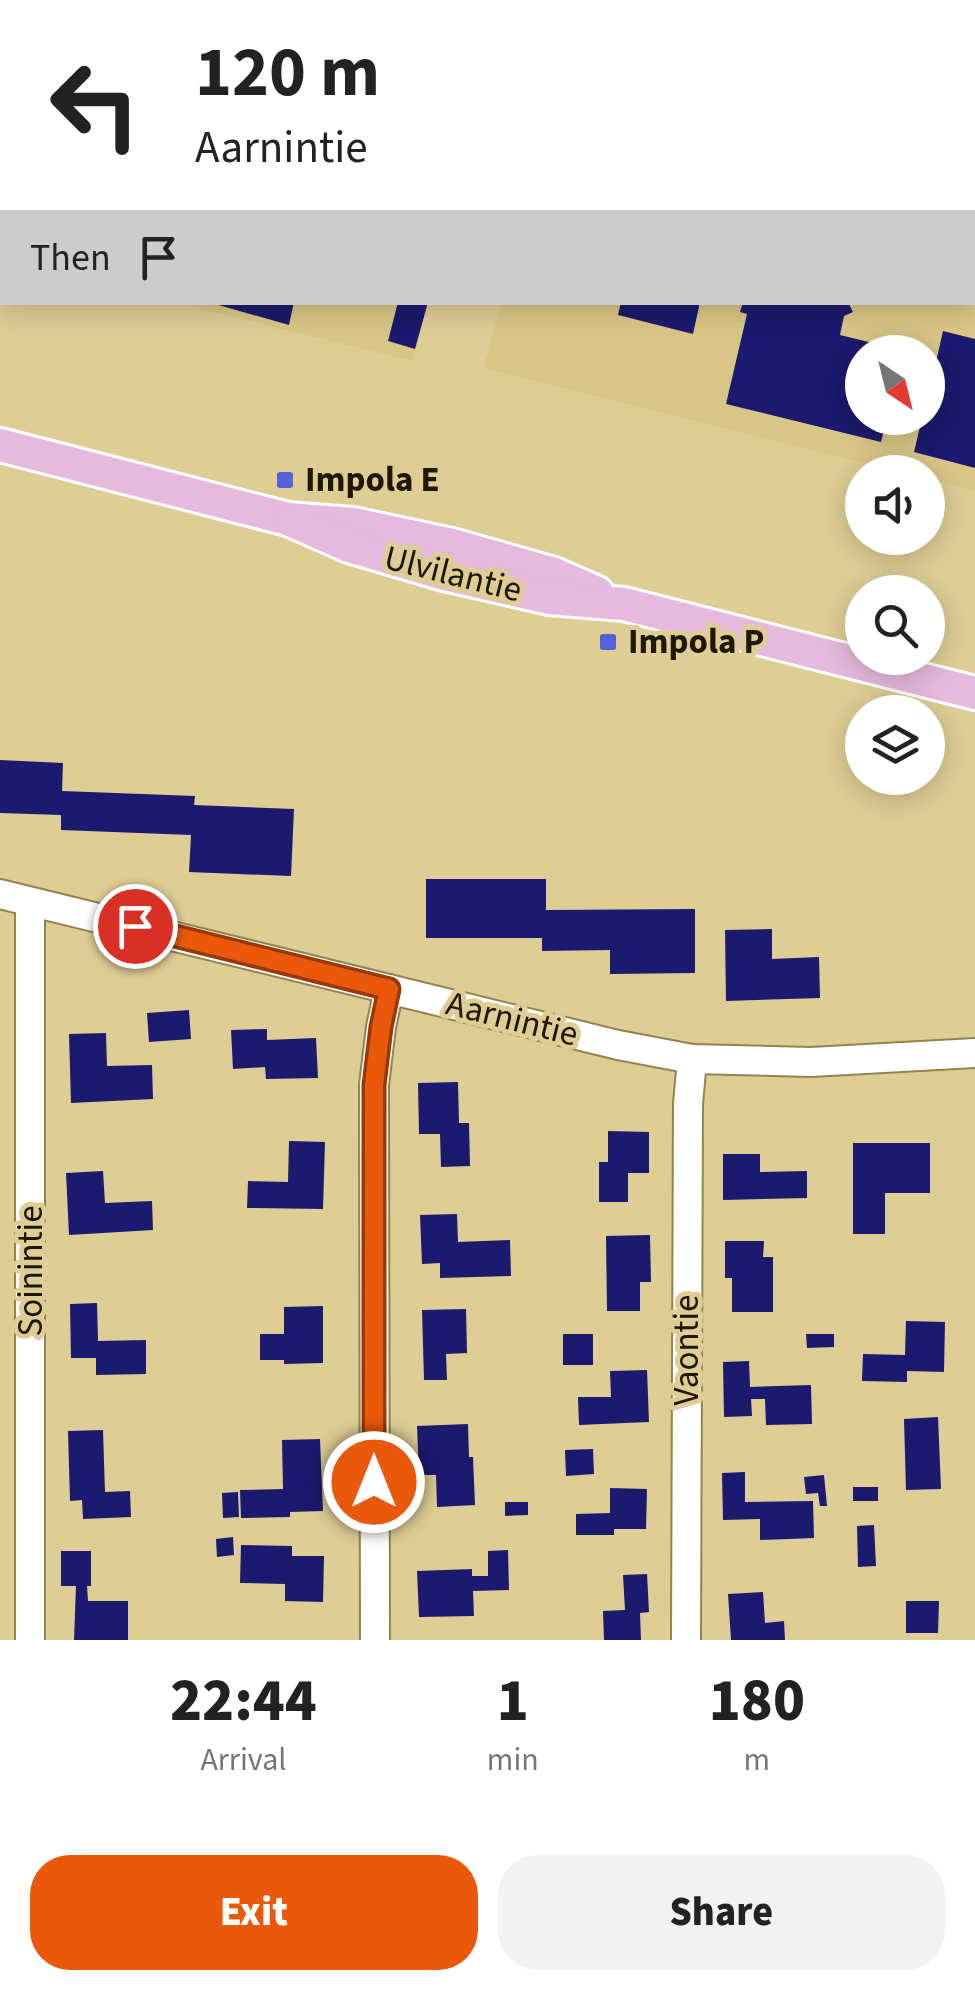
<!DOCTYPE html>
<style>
:root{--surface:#fff;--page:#f2f2f2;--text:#222;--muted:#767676;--accent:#ea580c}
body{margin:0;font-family:"Source Sans 3",sans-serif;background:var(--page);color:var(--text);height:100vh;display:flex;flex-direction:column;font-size:38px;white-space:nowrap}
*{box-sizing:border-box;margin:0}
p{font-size:32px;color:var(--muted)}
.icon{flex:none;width:55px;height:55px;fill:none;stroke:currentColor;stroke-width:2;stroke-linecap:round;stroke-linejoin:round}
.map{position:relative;height:1640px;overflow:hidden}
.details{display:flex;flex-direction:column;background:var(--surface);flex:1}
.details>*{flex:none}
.guide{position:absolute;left:0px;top:0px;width:975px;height:305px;box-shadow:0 5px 25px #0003;background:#fff;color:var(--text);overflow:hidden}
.needle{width:65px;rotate:145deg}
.fabs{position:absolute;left:845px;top:335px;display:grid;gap:20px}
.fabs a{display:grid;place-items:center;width:100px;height:100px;border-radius:50%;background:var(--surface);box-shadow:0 5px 25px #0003;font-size:50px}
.pin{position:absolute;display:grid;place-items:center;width:85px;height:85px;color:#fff;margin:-42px;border:5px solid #fff;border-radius:50%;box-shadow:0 2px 10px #0007}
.me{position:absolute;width:110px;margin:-55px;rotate:0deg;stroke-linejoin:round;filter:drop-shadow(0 0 8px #0008)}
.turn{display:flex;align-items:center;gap:35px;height:210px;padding:0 30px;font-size:45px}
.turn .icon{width:130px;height:130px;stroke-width:2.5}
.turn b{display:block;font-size:70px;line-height:85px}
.then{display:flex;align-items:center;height:95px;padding:0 30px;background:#0003;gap:20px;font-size:38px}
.eta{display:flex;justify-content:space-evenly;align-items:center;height:170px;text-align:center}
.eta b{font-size:60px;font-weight:800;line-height:70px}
.primary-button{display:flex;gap:20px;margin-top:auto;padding:20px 30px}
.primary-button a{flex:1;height:115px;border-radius:40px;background:var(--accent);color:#fff;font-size:40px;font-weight:800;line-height:115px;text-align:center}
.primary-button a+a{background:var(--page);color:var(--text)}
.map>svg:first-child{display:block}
.built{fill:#d9c686;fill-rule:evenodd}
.building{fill:#1b1a6e}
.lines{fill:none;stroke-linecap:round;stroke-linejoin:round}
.minor-casing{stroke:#93844e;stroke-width:32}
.major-casing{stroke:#fff;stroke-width:38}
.minor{stroke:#fff;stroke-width:28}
.major{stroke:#e5badd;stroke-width:32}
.route-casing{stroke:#983908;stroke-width:25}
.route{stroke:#ea580c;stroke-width:18}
.poi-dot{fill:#5462d8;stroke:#decd95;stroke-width:4}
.labels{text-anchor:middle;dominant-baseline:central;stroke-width:10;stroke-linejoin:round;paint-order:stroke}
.poi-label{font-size:35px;font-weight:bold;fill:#1d1703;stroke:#decd95;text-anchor:start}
.street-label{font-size:35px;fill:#1d1703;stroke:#decd95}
</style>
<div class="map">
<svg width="975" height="1640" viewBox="0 0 975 1640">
<rect width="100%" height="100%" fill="#decd95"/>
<g class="built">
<path d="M973 300 975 301V491L928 479V472H902L484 368 501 303 972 302ZM862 352H928V418H862Z"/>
<polygon points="177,303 428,303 413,361"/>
</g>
<g class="building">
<polygon points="208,302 294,302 289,325"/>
<polygon points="398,302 428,302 415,349 388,341"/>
<polygon points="621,302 700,302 693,334 618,315"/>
<polygon points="743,302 848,302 853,312 844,316 840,335 885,346 884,352 862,352 862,418 887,418 881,442 726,404 747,314 740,312"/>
<polygon points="943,331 975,339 975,468 914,452 922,418 928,418 928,397"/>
<polygon points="0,760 63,763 62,791 195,796 194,805 294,809 291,876 189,872 191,835 61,830 61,815 0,813"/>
<polygon points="426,879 546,879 546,910 695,909 695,973 610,974 610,950 542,951 542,938 426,938"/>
<polygon points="772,929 772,959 819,957 820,998 726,1001 725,930"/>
<polygon points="189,1010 191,1039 149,1042 147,1013"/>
<polygon points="267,1029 267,1040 316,1038 318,1078 266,1079 265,1067 233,1069 231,1030"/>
<polygon points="106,1033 107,1066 152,1065 153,1099 71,1103 69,1034"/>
<polygon points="458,1082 459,1123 469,1123 470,1166 441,1167 440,1134 419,1134 418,1083"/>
<polygon points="608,1131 649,1132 649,1173 628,1173 628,1202 599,1202 599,1162 608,1162"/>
<polygon points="289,1141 325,1142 323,1209 247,1208 248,1181 288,1182"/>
<polygon points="853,1143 930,1143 930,1193 885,1193 885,1234 853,1234"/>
<polygon points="723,1154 760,1154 760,1172 807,1171 807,1198 723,1200"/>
<polygon points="103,1171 105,1203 152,1201 153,1230 69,1235 66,1173"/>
<polygon points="457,1214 458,1242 510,1240 511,1276 440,1278 440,1263 422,1264 420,1215"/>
<polygon points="650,1235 651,1282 640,1282 640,1311 607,1311 606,1236"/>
<polygon points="725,1241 764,1241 763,1257 773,1257 773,1312 732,1312 732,1278 725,1278"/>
<polygon points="97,1303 98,1341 146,1340 146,1374 96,1375 96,1358 71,1358 70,1304"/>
<polygon points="323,1306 323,1363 284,1364 284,1360 260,1360 260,1334 284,1334 284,1307"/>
<polygon points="466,1309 467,1353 446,1354 447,1380 424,1380 422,1310"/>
<polygon points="906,1321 945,1322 944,1372 907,1371 907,1382 862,1381 863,1354 905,1355"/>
<rect x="563" y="1334" width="30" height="31"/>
<polygon points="806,1334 834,1334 834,1347 807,1348"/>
<polygon points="749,1361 750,1387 811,1385 812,1424 766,1425 765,1399 751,1399 752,1416 724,1417 723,1362"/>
<polygon points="647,1370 649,1422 579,1425 578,1397 611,1397 610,1371"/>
<polygon points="938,1417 941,1489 906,1490 904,1419"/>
<polygon points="468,1424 469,1457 473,1457 475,1505 437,1507 436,1475 419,1475 417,1426"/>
<polygon points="103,1430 105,1492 130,1491 131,1517 83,1519 82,1500 70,1501 68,1431"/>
<polygon points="320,1439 323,1511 290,1512 290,1517 241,1518 240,1490 283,1489 282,1440"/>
<polygon points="593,1449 594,1474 566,1476 565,1450"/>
<polygon points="745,1472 745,1502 813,1501 814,1538 760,1540 760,1519 723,1520 722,1473"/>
<polygon points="824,1475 827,1506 820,1506 818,1493 806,1494 804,1477"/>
<rect x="853" y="1487" width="25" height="14"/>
<polygon points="610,1488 647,1489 646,1529 614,1529 614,1535 576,1535 576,1514 610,1513"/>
<polygon points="238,1492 239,1517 223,1518 222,1493"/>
<polygon points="505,1502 528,1502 528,1515 505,1516"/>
<polygon points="874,1525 876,1566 858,1567 857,1526"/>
<polygon points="233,1537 234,1555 217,1557 216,1539"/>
<polygon points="241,1545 292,1546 292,1556 324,1556 323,1602 285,1601 285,1584 240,1583"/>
<polygon points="508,1550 509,1590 473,1591 474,1616 419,1617 417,1571 472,1569 472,1576 488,1576 488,1551"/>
<polygon points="61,1551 91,1551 91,1586 87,1586 88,1601 128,1601 128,1640 74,1640 76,1586 61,1586"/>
<polygon points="647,1574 649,1612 640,1613 641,1640 604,1640 603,1611 625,1610 623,1575"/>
<polygon points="763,1592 765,1623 784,1621 785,1640 731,1640 728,1594"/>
<polygon points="906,1601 939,1601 938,1633 906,1633"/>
</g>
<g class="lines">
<g class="minor-casing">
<g id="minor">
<polyline points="544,2 544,0"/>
<polyline points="0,17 2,17"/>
<polyline points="972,264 975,265"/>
<polyline points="0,894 618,1045 692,1059 811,1062 975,1053"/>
<polyline points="30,1640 30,902"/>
<polyline points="375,1640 374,1085 381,1027 389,989"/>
<polyline points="686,1640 688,1104 692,1059"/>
</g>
</g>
<g class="major-casing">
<g id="major">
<polyline points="0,445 288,519 353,524 452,545 554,574 597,593"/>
<polyline points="288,519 349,546 444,574 549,598 624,604 975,693"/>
</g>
</g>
<use href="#minor" class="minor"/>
<use href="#major" class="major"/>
</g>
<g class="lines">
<g class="route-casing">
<polyline id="route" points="135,926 389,989 381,1027 374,1085 374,1482"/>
</g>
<use href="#route" class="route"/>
</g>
<g class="poi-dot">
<rect x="275" y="470" width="20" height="20" rx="5"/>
<rect x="598" y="632" width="20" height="20" rx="5"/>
</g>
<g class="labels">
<g class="poi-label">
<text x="305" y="480">Impola E</text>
<text x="628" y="642">Impola P</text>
</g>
<g class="street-label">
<text transform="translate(453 574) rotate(14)">Ulvilantie</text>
<text transform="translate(512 1019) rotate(14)">Aarnintie</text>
<text transform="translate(31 1271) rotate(-90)">Soinintie</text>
<text transform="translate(687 1350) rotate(-90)">Vaontie</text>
</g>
</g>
</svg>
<div class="fabs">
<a><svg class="needle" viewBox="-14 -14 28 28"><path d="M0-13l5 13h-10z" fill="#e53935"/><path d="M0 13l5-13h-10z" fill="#767676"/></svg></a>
<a><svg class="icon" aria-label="sound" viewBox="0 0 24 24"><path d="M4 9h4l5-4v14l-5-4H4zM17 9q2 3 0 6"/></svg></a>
<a><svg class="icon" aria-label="search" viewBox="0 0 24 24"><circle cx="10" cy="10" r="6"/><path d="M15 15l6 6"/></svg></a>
<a><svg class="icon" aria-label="layers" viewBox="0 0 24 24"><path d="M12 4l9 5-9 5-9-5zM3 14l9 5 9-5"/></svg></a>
</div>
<div class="pin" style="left:135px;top:926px;background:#d93025"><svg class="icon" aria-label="arrive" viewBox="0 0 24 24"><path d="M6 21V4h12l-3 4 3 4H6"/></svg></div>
<svg class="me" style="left:374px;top:1482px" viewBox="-20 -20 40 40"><circle r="17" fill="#ea580c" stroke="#fff" stroke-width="3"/><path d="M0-11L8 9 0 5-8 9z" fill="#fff"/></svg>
<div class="guide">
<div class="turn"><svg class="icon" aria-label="left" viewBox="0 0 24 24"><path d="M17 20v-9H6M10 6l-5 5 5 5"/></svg><div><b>120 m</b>Aarnintie</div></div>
<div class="then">Then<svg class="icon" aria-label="arrive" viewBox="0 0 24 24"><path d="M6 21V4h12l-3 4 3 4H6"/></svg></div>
</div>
</div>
<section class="details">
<div class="eta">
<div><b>22:44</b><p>Arrival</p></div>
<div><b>1</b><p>min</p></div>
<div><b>180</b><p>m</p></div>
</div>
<div class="primary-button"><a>Exit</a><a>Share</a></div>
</section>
